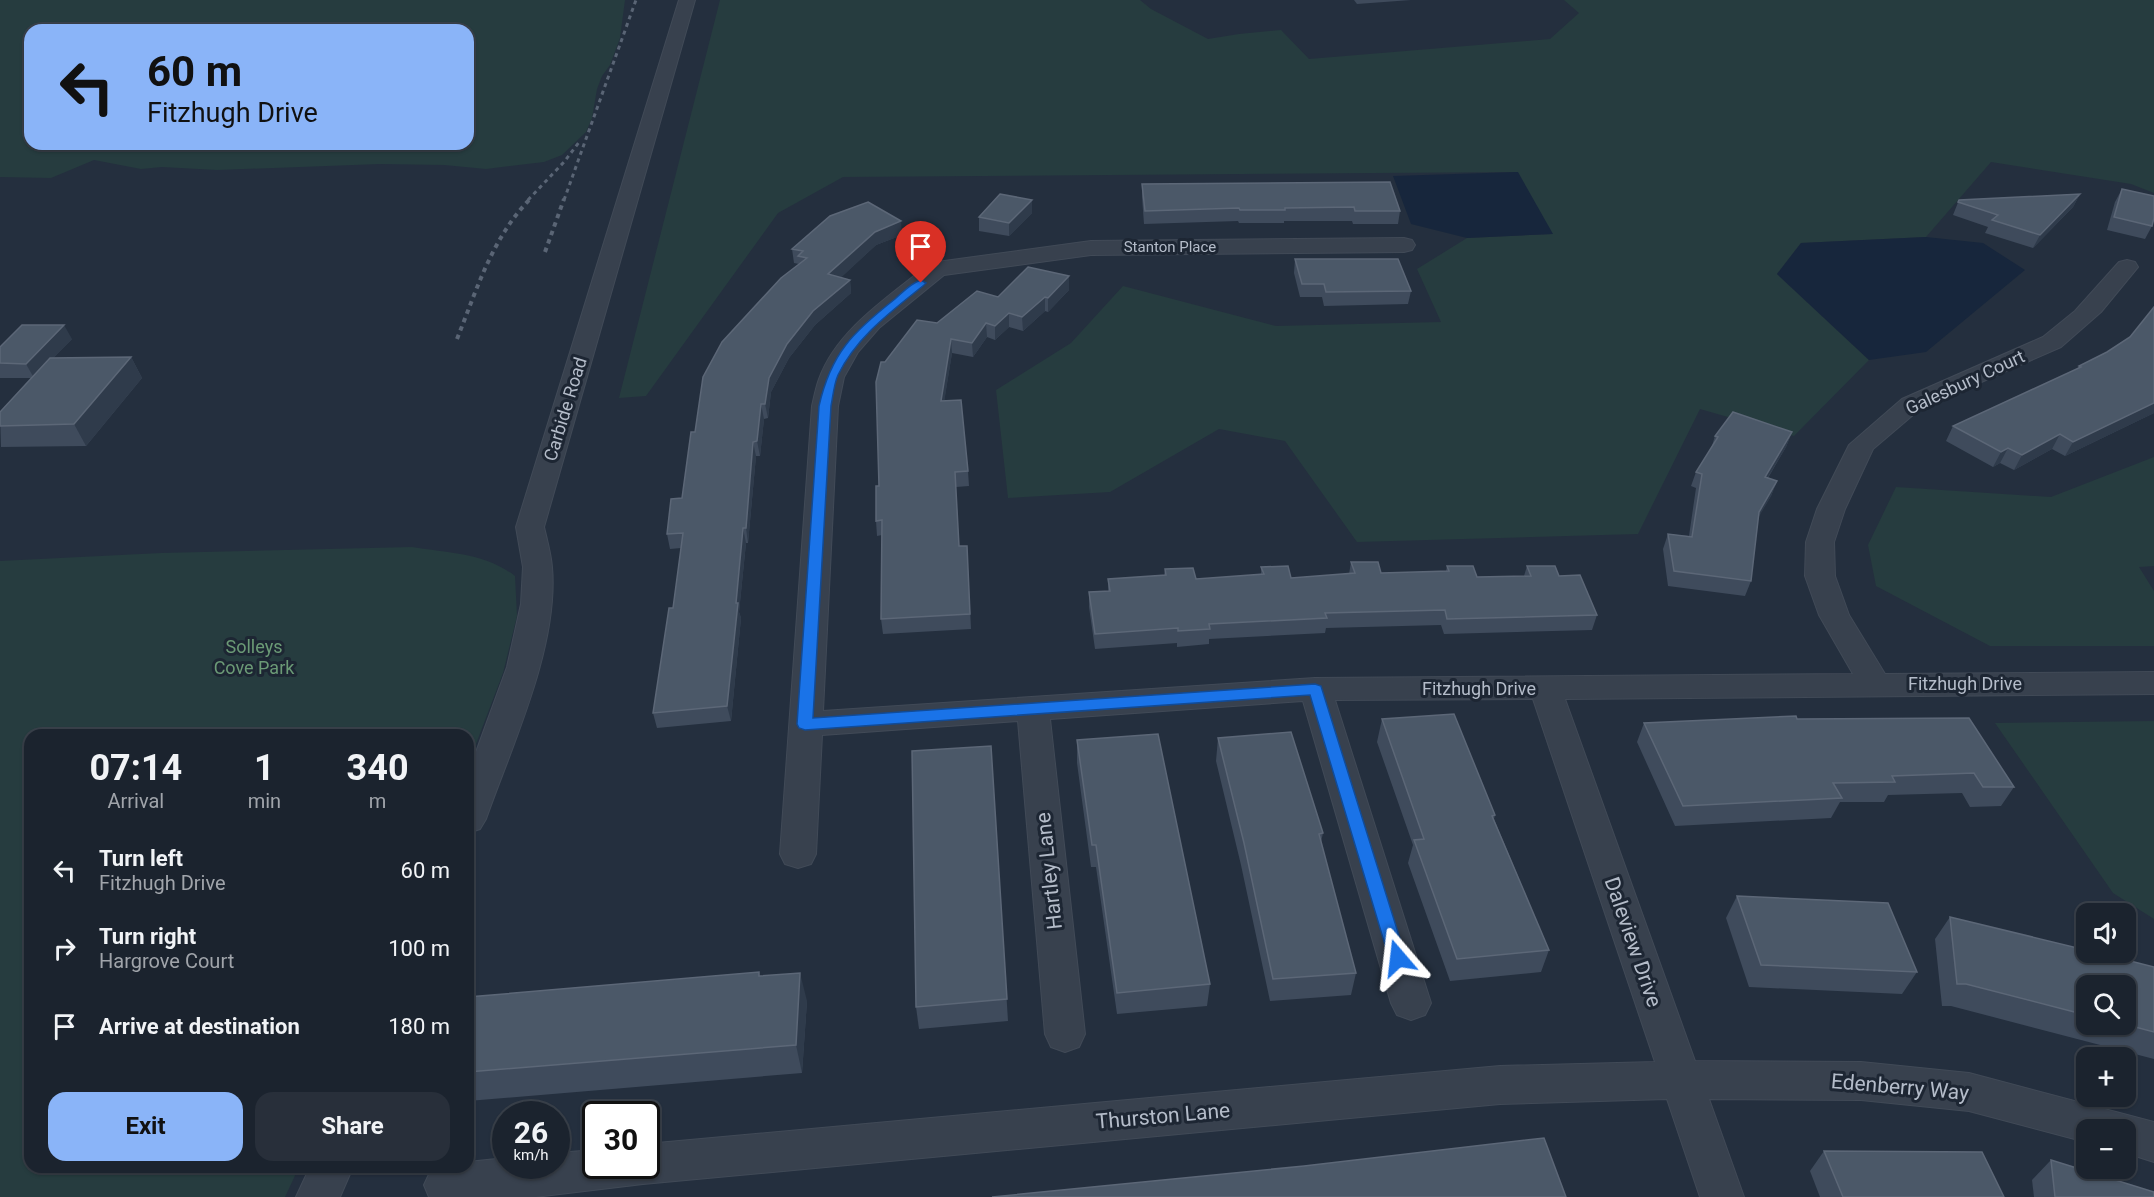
<!DOCTYPE html>
<meta charset="utf-8">
<style>
:root{--surface:#1b232e;--page:#282f3a;--text:#f1f3f6;--muted:#a0a4aa;--line:#39404a;--accent:#8ab4f8}
body{margin:0;font-family:Roboto,sans-serif;background:var(--page);color:var(--text);height:100vh;display:flex;flex-direction:column;font-size:22px;white-space:nowrap}
*{box-sizing:border-box;margin:0}
p{font-size:20px;color:var(--muted)}
.icon{flex:none;width:33px;height:33px;fill:none;stroke:currentColor;stroke-width:2;stroke-linecap:round;stroke-linejoin:round}
.map{position:relative;flex:1;overflow:hidden}
.side{position:absolute;left:24px;top:729px;width:450px;height:444px;display:flex;flex-direction:column;background:var(--surface);border-radius:18px;box-shadow:0 2px 4px #0004,0 0 0 2px var(--line)}
.side>*{flex:none}
.hud{position:absolute;left:24px;top:24px;width:450px;height:126px;border-radius:18px;box-shadow:0 2px 4px #0004,0 0 0 2px var(--line);background:#8ab4f8;color:#111;overflow:hidden}
.buttons{position:absolute;left:2076px;top:903px;display:grid;gap:12px}
.buttons a{display:grid;place-items:center;width:60px;height:60px;border-radius:12px;background:var(--surface);box-shadow:0 2px 4px #0004,0 0 0 2px var(--line);font-size:30px}
.speed{position:absolute;left:492px;top:1101px;display:flex;gap:12px;font-size:30px;font-weight:700;text-align:center}
.speed>*{display:grid;place-content:center;width:78px;height:78px;border-radius:50%;background:var(--surface);box-shadow:0 2px 4px #0004,0 0 0 2px var(--line);line-height:1}
.speed small{font-size:15px;font-weight:400}
.speed .limit{border:3px solid #111;border-radius:9px;background:#fff;color:#111}
.pin{position:absolute;display:grid;place-items:center;width:51px;height:51px;color:#fff;margin:-62px -26px;border-radius:50% 50% 50% 0;rotate:-45deg;box-shadow:0 0 6px #0007}
.pin .icon{rotate:45deg}
.me{position:absolute;width:66px;margin:-33px;rotate:343deg;stroke-linejoin:round;filter:drop-shadow(0 0 4px #0008)}
.turn{display:flex;align-items:center;gap:21px;height:126px;padding:0 24px;font-size:27px}
.turn .icon{width:78px;height:78px;stroke-width:2.5}
.turn b{display:block;font-size:42px;line-height:51px}
.eta{display:flex;justify-content:space-evenly;align-items:center;height:102px;text-align:center}
.eta b{font-size:36px;font-weight:700;line-height:42px}
.cta{display:flex;gap:12px;margin-top:auto;padding:12px 24px}
.cta a{flex:1;height:69px;border-radius:18px;background:var(--accent);color:#111;font-size:24px;font-weight:700;line-height:69px;text-align:center}
.cta a+a{background:var(--page);color:var(--text)}
ul{padding:0;list-style:none}
li{display:flex;align-items:center;gap:18px;height:78px;padding:0 24px}
li div{flex:1}
li b{display:block;font-size:22px}
li em{font-style:normal}
.map>svg:first-child{display:block}
.green{fill:#263c3f;fill-rule:evenodd}
.water{fill:#17263c}
.lines{fill:none;stroke-linecap:round;stroke-linejoin:round}
.street-casing{stroke:#414a57;stroke-width:2}
.street{fill:#38414e;fill-rule:evenodd}
.rail-far1{stroke:#5a6575;stroke-width:3;stroke-dasharray:4 4;stroke-linecap:butt}
.rail{stroke:#5a6575;stroke-width:4;stroke-dasharray:4.5 4.5;stroke-linecap:butt}
.wall{fill:#3f4b5c;fill-rule:evenodd}
.shaded-wall{fill:#2f3b4b}
.building{fill:#4b5868;stroke:#5c6777;stroke-width:1.5}
.route{fill:#1a73e8;stroke:#114b97;stroke-width:1.5}
.labels{text-anchor:middle;dominant-baseline:central;stroke-width:6;stroke-linejoin:round;paint-order:stroke}
.far-street-label{font-size:15px;fill:#b4bcc9;stroke:#1d2633}
.street-label{font-size:18px;fill:#b4bcc9;stroke:#1d2633}
.park-label{font-size:18px;fill:#6b9a76;stroke:#1d2633}
.near-street-label{font-size:21px;fill:#b4bcc9;stroke:#1d2633}
</style>
<div class="map">
<svg width="2154" height="1197" viewBox="0 0 2154 1197">
<rect width="100%" height="100%" fill="#242f3e"/>
<g class="green">
<path d="M0 0H625L620 38 610 65 602 76 597 89 592 118 586 132 562 155 544 162 486 169 444 165 380 164 217 170 162 167 141 169 94 160 51 178 0 177ZM30 30H468V144H30Z"/>
<polygon points="720,0 1140,0 1151,9 1208,39 1239,34 1281,30 1309,59 1550,39 1579,13 1564,0 2154,0 2154,193 2131,184 1991,162 1926,237 1801,243 1777,274 1869,360 1794,436 1700,409 1638,534 1357,542 1285,441 1219,429 1110,492 1008,498 996,390 1071,343 1123,286 1276,326 1441,322 1417,269 1467,238 1552,234 1517,172 843,177 778,213 646,396 619,398"/>
<polygon points="2154,457 2154,566 2139,567 2154,591 2154,646 1990,646 1876,586 1868,545 1896,487 2051,497"/>
<path d="M412 547C449 553 485 553 515 576L517 616 503 673 468 765V735H30V1167H299L285 1197H0V561L161 553Z"/>
<polygon points="2154,721 2154,919 2113,893 1995,723"/>
</g>
<g class="water">
<polygon points="1518,172 1553,234 1467,238 1411,224 1393,176"/>
<polygon points="1926,237 1983,243 2025,270 1926,352 1869,360 1777,274 1801,243"/>
</g>
<g class="lines">
<g class="street-casing">
<g id="street">
<path d="M679 0H695L544 527C547 540 551 554 552 567 559 646 512 745 486 819L480 829 468 833V774L507 667 521 604 523 567 516 527Z"/>
<path d="M1404 238 1412 240 1415 245 1412 250 1404 252 1091 255 944 275 879 328 858 352 844 377 838 406 823 711 1315 678 1853 674 1819 615 1805 576 1806 542 1817 509 1849 445 1902 399 2043 337 2075 311 2119 262 2127 260 2135 262 2138 267 2101 312 2061 347 1920 409 1873 449 1845 509 1834 542 1835 576 1849 615 1885 674 2154 672V694L1565 699 1695 1061 1861 1062 1969 1073 2154 1122V1162L2126 1153V1130H2086V1142L1969 1111 1861 1100 1709 1099 1744 1197H1700L1667 1099 1500 1104 643 1184 535 1197H429L424 1185 431 1170 439 1167H468V1162L506 1158V1166H556V1153L596 1150V1166H646V1144L1500 1066 1655 1062 1533 699 1335 700 1431 1003 1425 1015 1411 1020 1397 1015 1391 1003 1303 701 1050 719 1085 1034 1079 1047 1065 1052 1051 1047 1045 1034 1018 721 822 735 816 854 811 864 798 868 785 864 780 854 812 406C814 397 816 387 819 379 837 329 890 296 929 264L937 262 1091 241Z"/>
<polygon points="310,1167 353,1167 340,1197 296,1197"/>
</g>
</g>
<use href="#street" class="street"/>
<g class="rail-far1">
<polyline points="528,200 564,162 580,141"/>
<polyline points="564,200 636,0"/>
</g>
<g class="rail">
<polyline points="545,252 564,199"/>
<path d="M457 339C477 289 492 238 530 199"/>
</g>
</g>
<g class="wall">
<polygon points="1354,0 1411,0 1357,4"/>
<polygon points="1142,184 1400,211 1398,224 1353,224 1352,221 1284,221 1284,223 1239,223 1238,221 1144,224 1142,197"/>
<polygon points="2122,189 2152,226 2145,239 2107,230 2115,202"/>
<polygon points="2080,194 2073,207 2033,248 1985,233 1988,227 1953,215 1959,200"/>
<polygon points="1032,200 1032,213 1009,236 979,231 979,217"/>
<polygon points="902,235 876,245 841,277 850,280 851,293 815,325 789,358 771,392 768,418 764,419 760,456 756,456 748,543 746,543 739,612 741,618 731,721 657,728 653,713 673,608 681,548 670,549 667,534 682,498 695,432 799,264 794,263 792,249"/>
<polygon points="1295,259 1411,291 1408,304 1324,306 1322,297 1300,297 1294,273"/>
<polygon points="1069,290 1048,312 1045,311 1023,331 1009,327 995,340 987,337 973,357 952,353 944,401 968,471 969,486 956,487 959,546 967,546 971,629 883,634 881,619 882,535 877,536 876,521 879,486 885,362 937,323 998,297"/>
<polygon points="2154,307 2154,413 2065,456 2052,449 2014,470 2000,463 1993,467 1946,441 1953,426 2077,369 2079,366 2107,352 2130,337"/>
<polygon points="72,339 53,358 131,357 142,378 86,446 1,447 0,412 32,378 0,378 0,347"/>
<polygon points="1792,432 1786,447 1768,478 1777,481 1771,496 1758,517 1751,581 1745,596 1668,586 1663,549 1668,534 1689,536 1696,488 1691,486 1696,472 1711,449 1715,436"/>
<polygon points="1351,562 1381,573 1446,571 1447,566 1477,577 1524,576 1527,566 1559,576 1597,615 1592,630 1444,634 1441,625 1326,628 1325,633 1209,639 1209,644 1177,647 1177,643 1095,649 1089,607 1089,592 1108,591 1108,579 1164,575 1165,569 1196,579 1261,575 1261,567 1291,578 1349,574"/>
<polygon points="1969,718 2014,787 2001,806 1970,807 1962,793 1888,795 1884,802 1840,802 1831,818 1675,826 1637,742 1644,723 1797,719"/>
<polygon points="1382,719 1495,815 1494,819 1549,950 1541,972 1450,981 1408,863 1413,845 1377,742"/>
<polygon points="1218,738 1323,833 1321,842 1356,973 1351,995 1270,1001 1241,865 1216,761"/>
<polygon points="1077,740 1210,984 1207,1006 1117,1014 1096,867 1091,867 1077,763"/>
<polygon points="991,746 1008,1021 919,1029 916,1007"/>
<polygon points="1737,896 1917,972 1902,994 1749,987 1726,918"/>
<path d="M1950 917 2154 967V1059L1951 1006H1942L1935 939ZM2086 986 2126 1024H2086Z"/>
<polygon points="760,976 807,1001 802,1073 468,1101 468,997"/>
<polygon points="1824,1151 2004,1197 1820,1197 1810,1171"/>
<polygon points="2051,1160 2154,1197 2034,1197 2032,1180"/>
</g>
<g class="shaded-wall">
<polygon points="2080,194 2073,207 2033,248 2040,235"/>
<polygon points="1032,200 1032,213 1009,236 1009,223"/>
<polygon points="901,221 902,235 876,245 830,288 828,274 875,232"/>
<polygon points="1069,276 1069,290 1048,312 1048,298"/>
<polygon points="850,280 851,293 815,325 789,358 771,392 768,418 765,404 769,378 787,344 813,311"/>
<polygon points="1045,297 1045,311 1023,331 1022,317"/>
<polygon points="1009,313 1009,327 995,340 995,326"/>
<polygon points="986,323 987,337 973,357 972,343"/>
<polygon points="64,325 72,339 34,378 26,364"/>
<polygon points="951,339 952,353 942,416 941,401"/>
<polygon points="131,357 142,378 86,446 74,424"/>
<polygon points="2154,403 2154,413 2065,456 2073,442"/>
<polygon points="761,404 764,419 760,456 757,441"/>
<polygon points="1792,432 1786,447 1759,492 1765,477"/>
<polygon points="2060,434 2052,449 2014,470 2022,455"/>
<polygon points="753,442 756,456 748,543 746,528"/>
<polygon points="2008,448 2000,463 1993,467 2001,452"/>
<polygon points="1777,481 1771,496 1753,527 1759,512"/>
<polygon points="743,528 746,543 739,612 741,618 731,721 727,706"/>
<polygon points="800,973 807,1001 802,1073 796,1045"/>
</g>
<g class="building">
<polygon points="1390,182 1400,211 1355,211 1354,207 1285,208 1285,210 1240,210 1239,208 1145,211 1142,184"/>
<polygon points="2122,189 2154,196 2154,218 2152,226 2114,217"/>
<polygon points="1000,194 1032,200 1009,223 979,217"/>
<polygon points="2080,194 2040,235 1992,220 1998,215 1958,202 1959,200"/>
<polygon points="868,202 901,221 875,232 828,274 850,280 813,311 787,344 769,378 765,404 761,404 757,441 753,442 746,528 743,528 736,603 738,603 727,706 653,713 669,608 673,608 683,533 667,534 671,499 682,498 691,432 695,432 703,377 722,342 781,278 807,258 798,256 803,251 792,249 830,216"/>
<polygon points="1295,259 1398,259 1411,291 1326,292 1324,284 1302,284"/>
<polygon points="1028,267 1069,276 1048,298 1045,297 1022,317 1009,313 995,326 986,323 972,343 951,339 941,401 961,400 968,471 955,472 959,546 967,546 970,614 881,619 882,520 876,521 876,486 879,486 876,382 881,362 885,362 917,320 937,323 977,291 998,297"/>
<polygon points="2154,307 2154,403 2073,442 2060,434 2022,455 2008,448 2001,452 1953,426 2081,367 2079,366 2107,352 2130,337"/>
<polygon points="22,325 64,325 26,364 0,363 0,347"/>
<polygon points="131,357 74,424 0,426 0,412 50,358"/>
<polygon points="1733,412 1792,432 1765,477 1777,481 1759,512 1751,581 1674,571 1668,534 1692,537 1702,474 1696,472 1718,437 1715,436"/>
<polygon points="1351,562 1378,562 1381,573 1449,571 1447,566 1473,566 1477,577 1531,576 1527,566 1555,566 1559,576 1580,575 1597,615 1447,619 1445,610 1325,613 1327,618 1209,624 1210,629 1178,631 1178,628 1095,634 1089,592 1110,591 1108,579 1166,575 1165,569 1193,568 1196,579 1264,574 1261,567 1288,566 1291,578 1355,573"/>
<polygon points="1454,714 1495,815 1492,816 1549,950 1457,959 1414,840 1424,839 1382,719"/>
<polygon points="1796,716 1797,719 1969,718 2014,787 1983,787 1974,773 1892,776 1895,782 1833,783 1842,798 1683,806 1644,723"/>
<polygon points="1291,732 1323,833 1319,834 1356,973 1273,979 1244,843 1218,738"/>
<polygon points="1158,734 1210,984 1117,993 1096,845 1092,845 1077,740"/>
<polygon points="991,746 1007,999 916,1007 912,751"/>
<polygon points="1737,896 1888,903 1917,972 1761,965"/>
<polygon points="1950,917 2086,950 2086,952 2095,952 2154,967 2154,1032 2124,1024 2126,1024 2126,986 2086,986 2086,1015 1966,984 1957,984"/>
<polygon points="759,972 759,976 800,973 796,1045 468,1072 468,997"/>
<polygon points="1544,1138 1566,1197 992,1197 1304,1166"/>
<polygon points="1824,1151 1982,1152 2004,1197 1843,1197"/>
<polygon points="2051,1160 2154,1192 2154,1197 2055,1197"/>
</g>
<path class="route" d="M921 280 926 283 924 285C892 311 857 336 838 375 834 384 833 396 831 406L813 718 1315 684 1321 686 1406 958 1404 963 1398 965 1391 963 1389 958 1310 695 805 730 799 728 797 724 819 406C831 353 853 332 895 299 903 292 911 283 921 280Z"/>
<g class="labels">
<g class="far-street-label">
<text x="1170" y="247">Stanton Place</text>
</g>
<g class="street-label">
<text transform="translate(1965 382) rotate(-25)">Galesbury Court</text>
<text transform="translate(565 409) rotate(-73)">Carbide Road</text>
<text x="1965" y="683">Fitzhugh Drive</text>
<text x="1479" y="688">Fitzhugh Drive</text>
</g>
<g class="park-label">
<text x="254" y="646">Solleys<tspan x="254" dy="21">Cove Park</tspan></text>
</g>
<g class="near-street-label">
<text transform="translate(1049 871) rotate(-96)">Hartley Lane</text>
<text transform="translate(1633 942) rotate(71)">Daleview Drive</text>
<text transform="translate(1900 1087) rotate(5)">Edenberry Way</text>
<text transform="translate(1163 1116) rotate(-5)">Thurston Lane</text>
</g>
</g>
</svg>
<div class="buttons">
<a><svg class="icon" aria-label="sound" viewBox="0 0 24 24"><path d="M4 9h4l5-4v14l-5-4H4zM17 9q2 3 0 6"/></svg></a>
<a><svg class="icon" aria-label="search" viewBox="0 0 24 24"><circle cx="10" cy="10" r="6"/><path d="M15 15l6 6"/></svg></a>
<a>+</a>
<a>−</a>
</div>
<div class="speed"><div>26<small>km/h</small></div><div class="limit">30</div></div>
<div class="pin" style="left:921px;top:283px;background:#d93025"><svg class="icon" aria-label="arrive" viewBox="0 0 24 24"><path d="M6 21V4h12l-3 4 3 4H6"/></svg></div>
<svg class="me" style="left:1398px;top:958px" viewBox="-20 -20 40 40"><path d="M0-17L14 15 0 8-14 15z" fill="#1a73e8" stroke="#fff" stroke-width="4"/></svg>
<div class="hud">
<div class="turn"><svg class="icon" aria-label="left" viewBox="0 0 24 24"><path d="M17 20v-9H6M10 6l-5 5 5 5"/></svg><div><b>60 m</b>Fitzhugh Drive</div></div>
</div>
<section class="side">
<div class="eta">
<div><b>07:14</b><p>Arrival</p></div>
<div><b>1</b><p>min</p></div>
<div><b>340</b><p>m</p></div>
</div>
<ul>
<li><svg class="icon" aria-label="left" viewBox="0 0 24 24"><path d="M17 20v-9H6M10 6l-5 5 5 5"/></svg><div><b>Turn left</b><p>Fitzhugh Drive</p></div><em>60 m</em></li>
<li><svg class="icon" aria-label="right" viewBox="0 0 24 24"><path d="M7 20v-9h11M14 6l5 5-5 5"/></svg><div><b>Turn right</b><p>Hargrove Court</p></div><em>100 m</em></li>
<li><svg class="icon" aria-label="arrive" viewBox="0 0 24 24"><path d="M6 21V4h12l-3 4 3 4H6"/></svg><div><b>Arrive at destination</b></div><em>180 m</em></li>
</ul>
<div class="cta"><a>Exit</a><a>Share</a></div>
</section>
</div>
